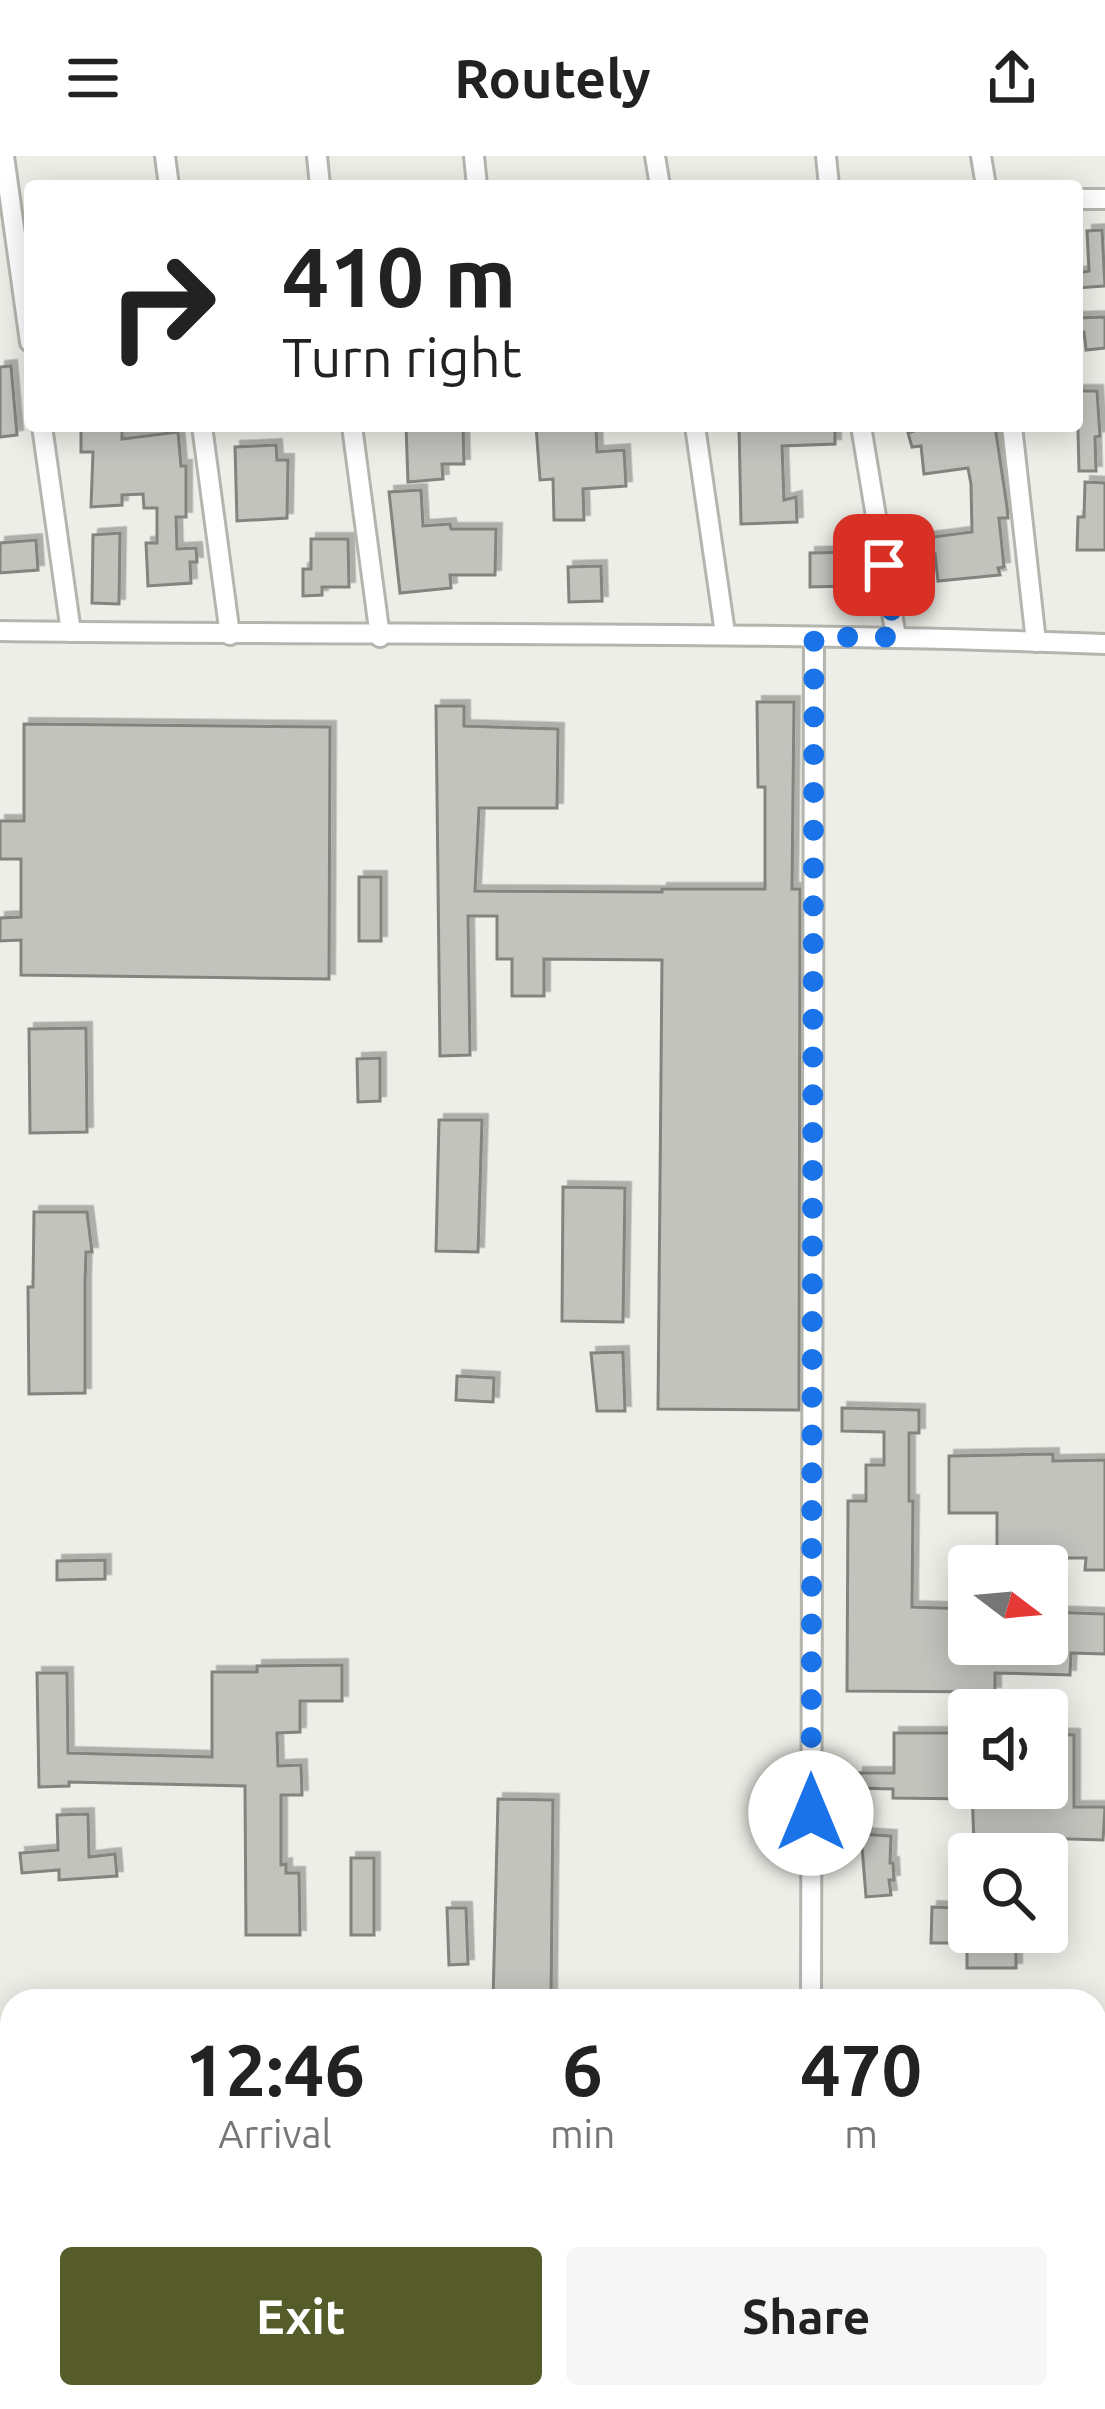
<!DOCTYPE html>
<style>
:root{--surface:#fff;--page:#f6f6f6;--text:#222;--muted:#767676;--accent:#555b29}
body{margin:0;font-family:Ubuntu,sans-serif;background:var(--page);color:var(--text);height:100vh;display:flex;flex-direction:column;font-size:45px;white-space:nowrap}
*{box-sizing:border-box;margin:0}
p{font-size:39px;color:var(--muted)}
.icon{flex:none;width:66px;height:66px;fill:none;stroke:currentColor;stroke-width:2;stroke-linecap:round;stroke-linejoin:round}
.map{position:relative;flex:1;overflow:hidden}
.panel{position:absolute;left:0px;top:1833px;width:1107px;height:420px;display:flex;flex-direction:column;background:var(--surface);border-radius:36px 36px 0 0;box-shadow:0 6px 30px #0003}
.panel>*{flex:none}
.top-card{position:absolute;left:24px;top:24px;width:1059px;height:252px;border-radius:12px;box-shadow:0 6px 30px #0003;background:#fff;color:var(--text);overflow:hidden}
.needle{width:78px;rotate:106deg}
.controls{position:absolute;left:948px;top:1389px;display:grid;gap:24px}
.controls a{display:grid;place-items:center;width:120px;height:120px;border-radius:12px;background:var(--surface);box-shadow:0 6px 30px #0003;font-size:60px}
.pin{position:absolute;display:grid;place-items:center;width:102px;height:102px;color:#fff;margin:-51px;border-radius:24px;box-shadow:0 6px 18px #0006}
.me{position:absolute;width:132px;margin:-66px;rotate:0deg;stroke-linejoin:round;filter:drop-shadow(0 0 9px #0008)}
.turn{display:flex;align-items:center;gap:42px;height:252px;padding:0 60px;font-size:54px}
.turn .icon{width:156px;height:156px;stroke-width:2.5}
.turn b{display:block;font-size:84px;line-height:102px}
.eta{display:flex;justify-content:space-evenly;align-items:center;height:204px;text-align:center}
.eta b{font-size:72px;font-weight:700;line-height:84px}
.cta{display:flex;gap:24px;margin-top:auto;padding:24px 60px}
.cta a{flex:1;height:138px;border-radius:12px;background:var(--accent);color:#fff;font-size:48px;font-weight:700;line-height:138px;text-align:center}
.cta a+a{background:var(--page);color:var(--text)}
header{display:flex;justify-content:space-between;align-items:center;height:156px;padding:0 60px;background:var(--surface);font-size:54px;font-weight:700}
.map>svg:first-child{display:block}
.building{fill:#c2c3bd;stroke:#83847e;stroke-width:3;filter:url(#shadow)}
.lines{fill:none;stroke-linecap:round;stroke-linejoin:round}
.street-casing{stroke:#b4b5af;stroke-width:24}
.street{stroke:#fff;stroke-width:18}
.route{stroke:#1a73e8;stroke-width:21;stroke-dasharray:0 37.8}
</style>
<header><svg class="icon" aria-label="menu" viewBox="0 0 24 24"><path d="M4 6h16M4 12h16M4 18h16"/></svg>Routely<svg class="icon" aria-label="share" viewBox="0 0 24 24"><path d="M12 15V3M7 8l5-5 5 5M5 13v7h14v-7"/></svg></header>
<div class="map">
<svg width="1105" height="2253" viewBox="0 0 1105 2253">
<defs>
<filter id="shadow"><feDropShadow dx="5.5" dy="-5.5" stdDeviation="0" flood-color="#0004"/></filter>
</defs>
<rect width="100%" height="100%" fill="#eceee7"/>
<g class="building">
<polygon points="1102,74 1105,130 1077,132 1077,117 1089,115 1087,75"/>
<polygon points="1105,161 1105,192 1086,194 1084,176 1077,176 1077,162"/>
<polygon points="11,210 17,279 0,281 0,211"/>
<polygon points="1077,235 1097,235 1100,280 1095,281 1096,315 1079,315"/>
<polygon points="81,270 122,270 122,283 178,276 181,310 186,310 186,361 176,361 177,393 196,392 197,406 190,406 191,427 148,430 146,387 157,387 157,352 144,352 143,338 122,339 122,349 91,351 93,296 81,296"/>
<polygon points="406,270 463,270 464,308 442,308 443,323 408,326"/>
<polygon points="536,270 596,270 597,296 624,294 626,330 583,333 584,364 554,364 553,323 540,324"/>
<polygon points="739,270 835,270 835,288 782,290 784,344 796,341 797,366 741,368"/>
<polygon points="928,270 995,270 1007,351 1008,362 999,362 1004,411 998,412 1000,419 938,425 935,398 926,398 925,382 972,376 971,328 968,312 924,318 921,290 912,291 908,277"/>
<polygon points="276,289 277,304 288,304 287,362 237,365 235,291"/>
<polygon points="1085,326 1105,327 1105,394 1077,394 1078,361 1084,361"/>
<polygon points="421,334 423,370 450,368 451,373 496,373 495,419 450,419 451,432 400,437 389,336"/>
<polygon points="120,377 119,448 92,447 93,379"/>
<polygon points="311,383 348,383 349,431 322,431 322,439 303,440 303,413 311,413"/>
<polygon points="36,384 38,414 0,417 0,387"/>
<polygon points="857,396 858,418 848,418 848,430 810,431 810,397"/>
<polygon points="601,410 602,445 569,446 568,411"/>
<polygon points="757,546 794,546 792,733 800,733 799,1254 658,1253 662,804 544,803 544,840 512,840 512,803 497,803 497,760 468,760 470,899 440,900 436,550 464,550 464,570 558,573 557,652 479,652 475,735 662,736 662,733 765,733 765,631 758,631"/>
<polygon points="24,568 330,571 329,823 21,819 21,784 0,785 0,762 21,761 21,703 0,703 0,665 24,665"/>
<rect x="359" y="721" width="22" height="64"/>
<polygon points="86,872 87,976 30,977 29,873"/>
<polygon points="380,902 380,945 358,946 357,903"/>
<polygon points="439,964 482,964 478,1096 436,1095"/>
<polygon points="563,1031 625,1032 623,1166 562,1165"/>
<polygon points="34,1056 87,1056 92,1096 86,1096 85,1126 85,1237 29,1238 28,1131 33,1131"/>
<polygon points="623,1196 625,1255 597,1255 591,1197"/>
<polygon points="457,1220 494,1222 493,1246 456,1244"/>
<polygon points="842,1252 919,1254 919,1277 909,1277 909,1345 913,1345 912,1451 969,1453 969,1488 1047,1488 1047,1456 1105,1458 1105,1498 1071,1497 1070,1519 995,1517 995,1536 847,1535 848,1345 866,1345 866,1309 884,1309 884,1276 842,1275"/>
<polygon points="1053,1298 1053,1305 1105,1304 1105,1414 1085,1414 1086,1402 997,1402 997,1357 949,1357 949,1300"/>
<polygon points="105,1404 105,1423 57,1424 57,1405"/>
<polygon points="342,1509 342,1545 300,1545 300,1576 277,1577 278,1610 301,1609 302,1639 281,1639 281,1709 286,1708 286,1717 299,1717 300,1779 246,1779 245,1630 69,1626 69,1630 39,1631 37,1517 67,1517 68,1597 212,1601 212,1516 257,1516 257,1510"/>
<polygon points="894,1577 969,1577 969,1643 893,1642 893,1633 857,1632 858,1617 894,1617"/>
<polygon points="1047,1578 1074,1579 1074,1651 1105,1651 1103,1684 999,1681 999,1687 974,1689 972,1632 1047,1632"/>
<polygon points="498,1643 553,1644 551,1845 493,1845"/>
<polygon points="88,1658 89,1701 115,1698 117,1720 59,1724 59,1714 22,1717 20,1697 58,1694 57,1659"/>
<polygon points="861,1678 891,1680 890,1707 893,1707 894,1724 889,1724 891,1739 866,1741"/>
<rect x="351" y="1702" width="23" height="77"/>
<polygon points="932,1751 954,1752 954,1764 969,1764 969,1776 1016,1776 1016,1812 967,1812 967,1787 931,1787"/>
<polygon points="447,1752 466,1752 468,1808 449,1809"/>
</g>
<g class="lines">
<g class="street-casing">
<g id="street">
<polyline points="4,0 30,186"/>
<polyline points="165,0 169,30"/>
<polyline points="317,0 320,30"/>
<polyline points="474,0 477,30"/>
<polyline points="655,0 660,30"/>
<polyline points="826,0 829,30"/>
<polyline points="981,0 986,30"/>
<polyline points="1077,43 1105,43"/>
<polyline points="42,270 71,476"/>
<polyline points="202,270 230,479"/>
<polyline points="352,270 380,481"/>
<polyline points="695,270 725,477"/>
<polyline points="861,270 896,481"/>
<polyline points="1012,270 1036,486"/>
<path d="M0 475C368 480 737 474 1105 488"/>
<polyline points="811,1845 814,481"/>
<polyline points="809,2253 809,2241"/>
</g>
</g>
<use href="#street" class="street"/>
</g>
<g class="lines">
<polyline class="route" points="811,1657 814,481 896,481 884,409"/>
</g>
</svg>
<div class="controls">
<a><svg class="needle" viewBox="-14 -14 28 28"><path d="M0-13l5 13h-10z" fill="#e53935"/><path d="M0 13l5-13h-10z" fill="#767676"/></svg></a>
<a><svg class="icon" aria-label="sound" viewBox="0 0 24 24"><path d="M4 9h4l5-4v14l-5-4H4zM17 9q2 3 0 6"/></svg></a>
<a><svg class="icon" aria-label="search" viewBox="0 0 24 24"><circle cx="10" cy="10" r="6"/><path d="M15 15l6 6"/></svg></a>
</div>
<div class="pin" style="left:884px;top:409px;background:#d93025"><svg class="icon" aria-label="arrive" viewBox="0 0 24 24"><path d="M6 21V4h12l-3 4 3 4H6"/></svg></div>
<svg class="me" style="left:811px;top:1657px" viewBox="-20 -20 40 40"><circle r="19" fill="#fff"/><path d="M0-13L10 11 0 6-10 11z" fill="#1a73e8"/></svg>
<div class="top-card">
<div class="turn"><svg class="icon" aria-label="right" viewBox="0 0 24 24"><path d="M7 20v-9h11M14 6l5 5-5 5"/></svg><div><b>410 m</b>Turn right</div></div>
</div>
<section class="panel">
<div class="eta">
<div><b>12:46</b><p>Arrival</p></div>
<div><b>6</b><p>min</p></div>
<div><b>470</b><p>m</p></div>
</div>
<div class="cta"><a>Exit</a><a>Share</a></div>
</section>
</div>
